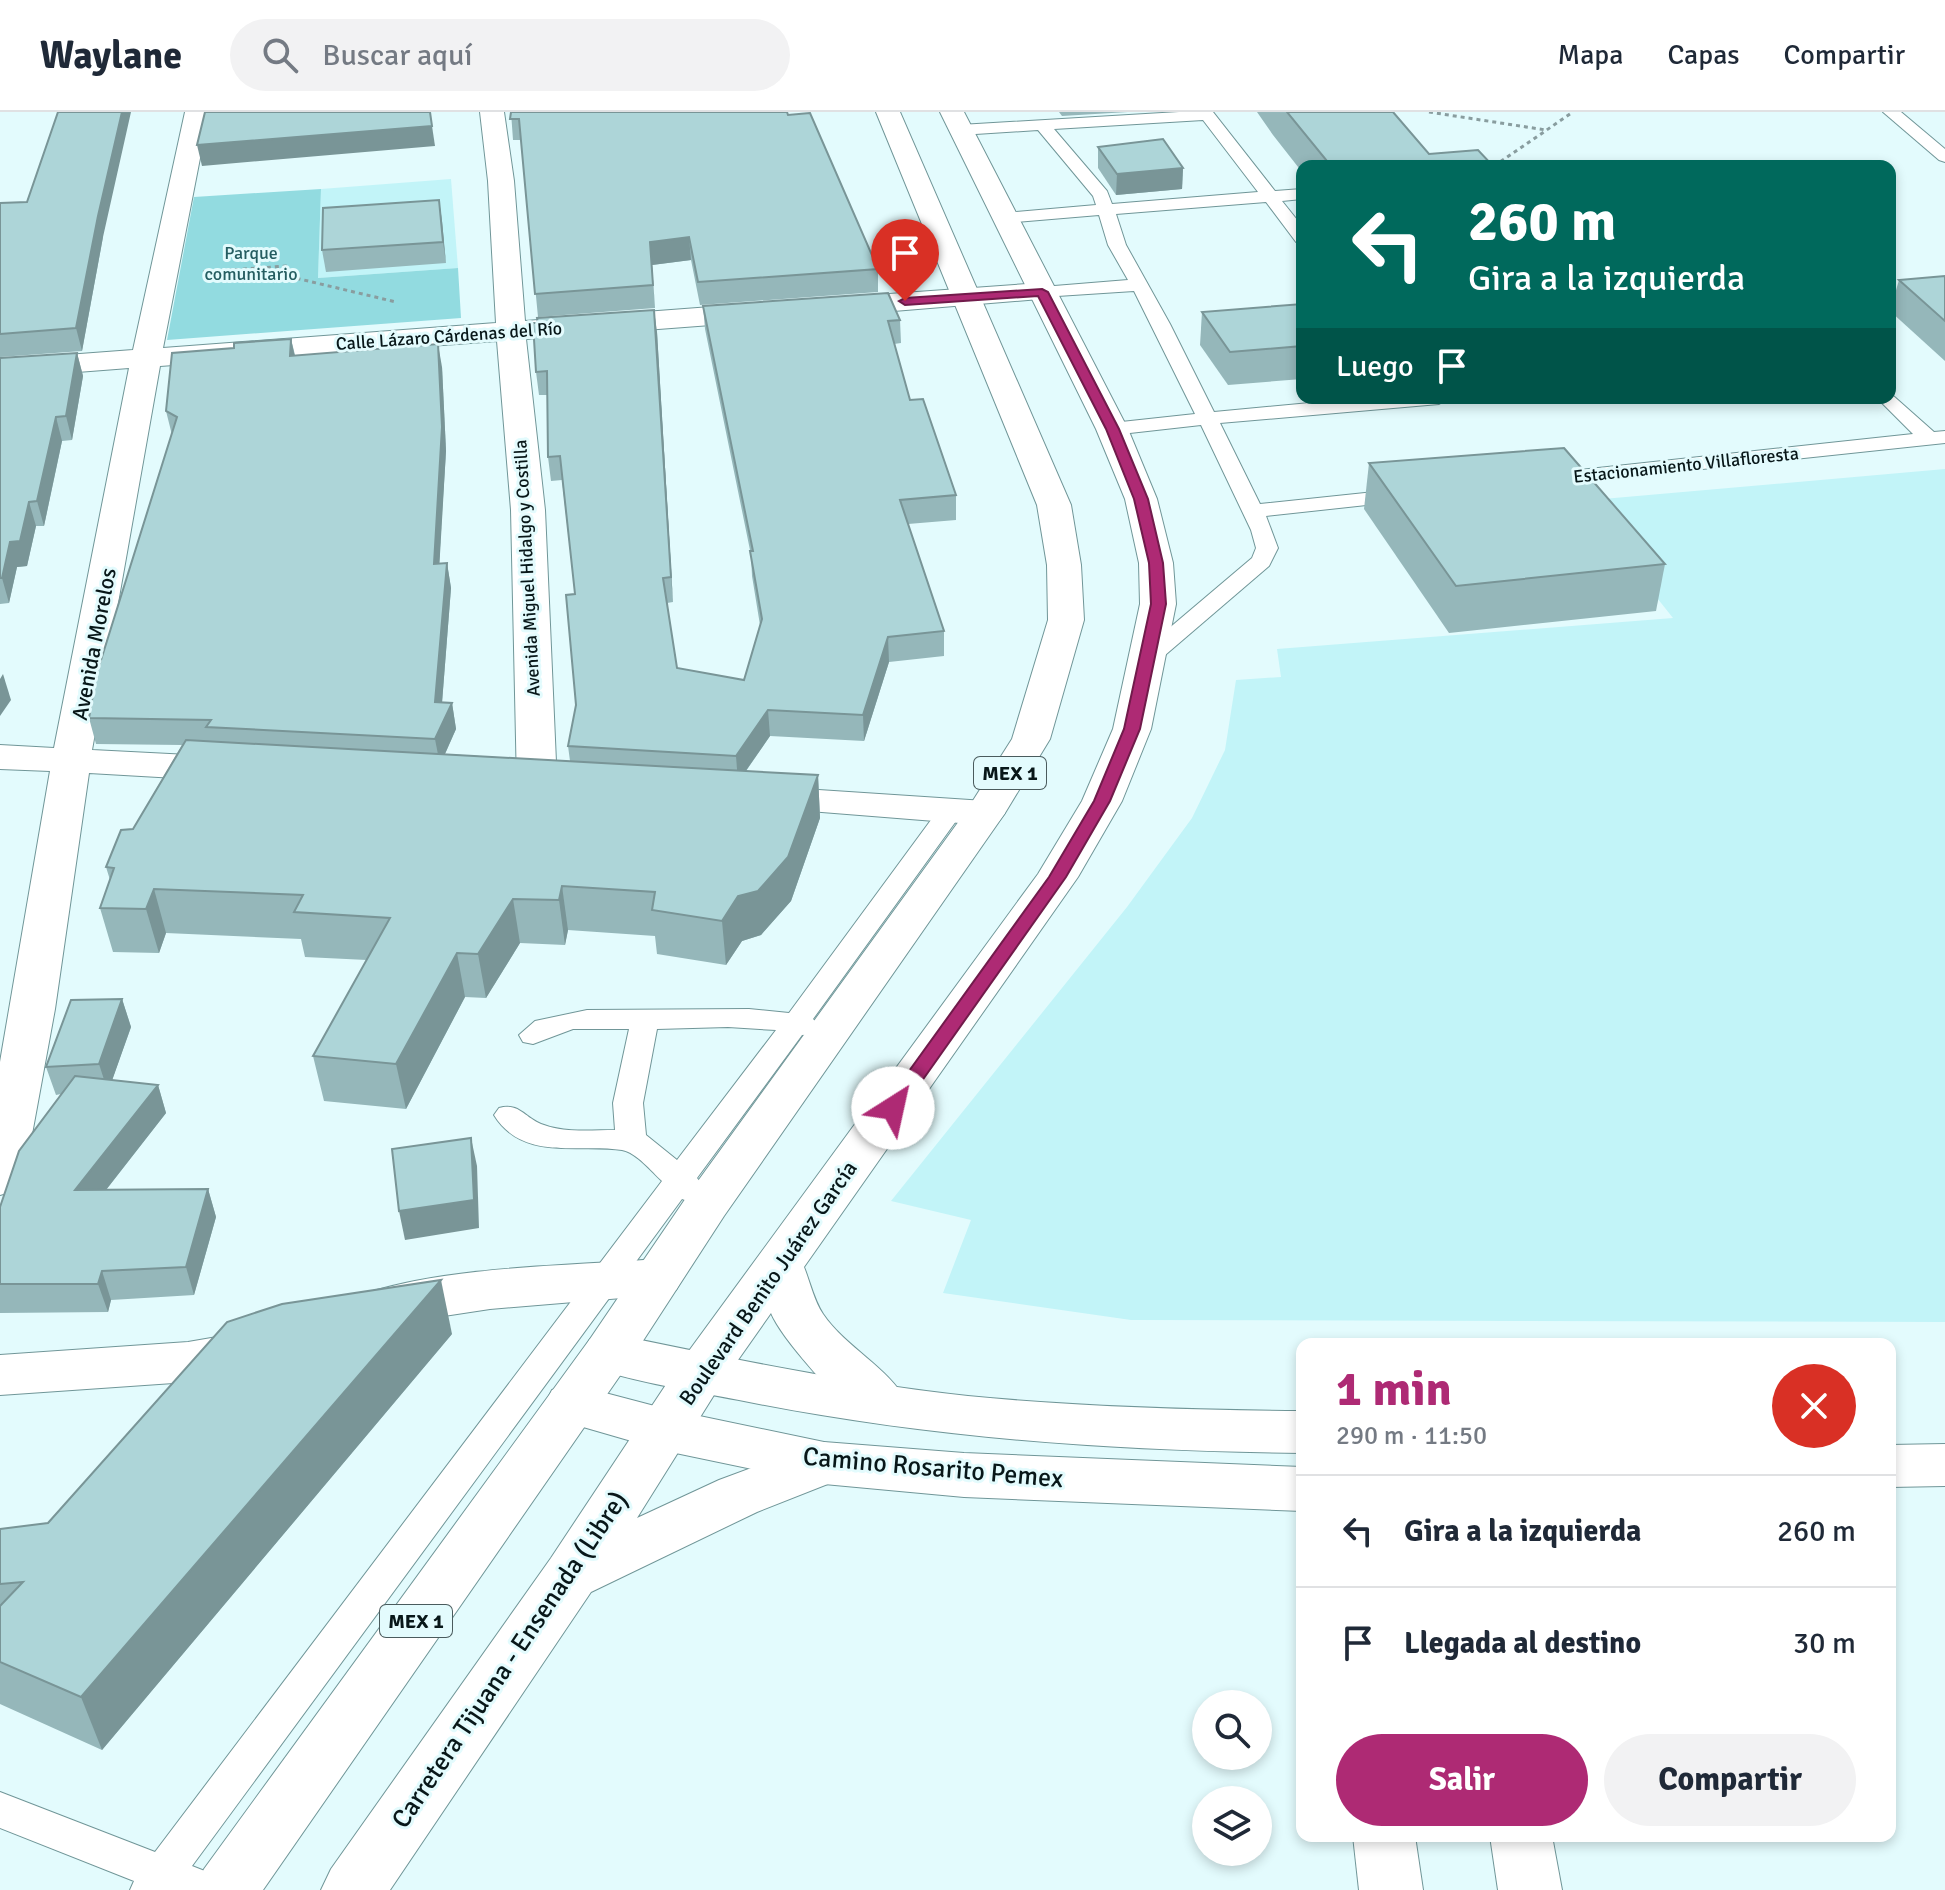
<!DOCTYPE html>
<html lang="es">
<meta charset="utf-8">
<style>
:root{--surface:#fff;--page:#f2f2f3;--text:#1f2937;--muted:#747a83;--line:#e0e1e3;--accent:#ae2a74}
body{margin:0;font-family:Signika,sans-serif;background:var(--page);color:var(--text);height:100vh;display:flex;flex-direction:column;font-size:30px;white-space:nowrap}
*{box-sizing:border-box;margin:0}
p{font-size:26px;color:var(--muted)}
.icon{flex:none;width:44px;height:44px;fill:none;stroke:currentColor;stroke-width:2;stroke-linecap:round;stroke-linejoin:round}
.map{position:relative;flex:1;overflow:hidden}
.sheet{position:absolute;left:1296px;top:1226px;width:600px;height:504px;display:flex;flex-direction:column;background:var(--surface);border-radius:16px;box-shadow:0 4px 12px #0003}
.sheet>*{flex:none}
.hud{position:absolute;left:1296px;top:48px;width:600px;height:244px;border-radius:16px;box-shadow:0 4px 12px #0003;background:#00695c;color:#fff;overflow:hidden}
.fabs{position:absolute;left:1192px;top:1578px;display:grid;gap:16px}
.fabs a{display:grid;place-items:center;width:80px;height:80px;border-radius:50%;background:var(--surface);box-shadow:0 4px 12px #0003;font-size:40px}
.pin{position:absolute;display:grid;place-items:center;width:68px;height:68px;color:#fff;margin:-82px -34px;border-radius:50% 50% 50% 0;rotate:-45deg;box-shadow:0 0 8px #0007}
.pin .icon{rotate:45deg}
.me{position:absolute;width:88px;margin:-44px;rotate:35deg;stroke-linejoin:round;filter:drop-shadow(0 0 6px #0008)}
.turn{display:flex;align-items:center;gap:28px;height:168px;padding:0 40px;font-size:36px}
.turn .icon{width:104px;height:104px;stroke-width:2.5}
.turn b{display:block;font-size:56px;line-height:68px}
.then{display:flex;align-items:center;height:76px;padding:0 40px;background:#0003;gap:16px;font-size:30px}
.round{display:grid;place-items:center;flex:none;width:84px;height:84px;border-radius:42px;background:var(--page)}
.headline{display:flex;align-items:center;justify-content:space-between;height:136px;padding:0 40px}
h1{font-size:48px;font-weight:800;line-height:60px;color:var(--accent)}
.button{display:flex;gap:16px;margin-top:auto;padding:16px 40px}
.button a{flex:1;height:92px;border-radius:48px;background:var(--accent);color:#fff;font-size:32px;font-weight:800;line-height:92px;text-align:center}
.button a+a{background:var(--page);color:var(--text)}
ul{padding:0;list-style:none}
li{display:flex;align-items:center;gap:24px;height:112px;padding:0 40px;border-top:2px solid var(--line)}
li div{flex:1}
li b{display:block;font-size:30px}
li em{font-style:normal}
header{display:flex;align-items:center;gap:48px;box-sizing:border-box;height:112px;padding:0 40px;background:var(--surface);border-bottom:2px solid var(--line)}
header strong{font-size:38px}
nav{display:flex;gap:44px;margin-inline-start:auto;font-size:28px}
.search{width:560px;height:72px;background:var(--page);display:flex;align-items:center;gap:20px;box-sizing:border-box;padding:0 28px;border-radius:44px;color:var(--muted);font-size:30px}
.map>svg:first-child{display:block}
.built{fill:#c2f4f8}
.green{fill:#92dbe0}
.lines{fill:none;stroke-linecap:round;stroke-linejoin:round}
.lane-casing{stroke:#709698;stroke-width:2}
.street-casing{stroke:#709698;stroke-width:2}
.secondary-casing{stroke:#709698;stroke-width:2}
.primary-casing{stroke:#709698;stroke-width:2}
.path{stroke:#899d9f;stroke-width:3;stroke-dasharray:4 4;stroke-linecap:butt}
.lane{fill:#fff;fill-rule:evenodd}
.street{fill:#fff;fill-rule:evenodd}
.secondary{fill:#fff;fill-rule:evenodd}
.primary{fill:#fff;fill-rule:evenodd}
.wall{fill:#95b7ba}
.shaded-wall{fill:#799597}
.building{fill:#add5d8;stroke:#799597;stroke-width:2}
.route{fill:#ae2a74;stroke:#711b4b;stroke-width:2}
.labels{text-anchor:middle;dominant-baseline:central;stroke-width:6;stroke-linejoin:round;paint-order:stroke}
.far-park-label{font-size:18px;fill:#255d61;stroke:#e3fbfd}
.far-street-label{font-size:18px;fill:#081719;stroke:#e3fbfd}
.shield{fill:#e3fbfd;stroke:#4a5b5d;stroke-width:2}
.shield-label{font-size:20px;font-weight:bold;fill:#081719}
.street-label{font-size:22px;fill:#081719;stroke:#e3fbfd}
.near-street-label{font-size:26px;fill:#081719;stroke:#e3fbfd}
</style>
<header>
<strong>Waylane</strong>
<div class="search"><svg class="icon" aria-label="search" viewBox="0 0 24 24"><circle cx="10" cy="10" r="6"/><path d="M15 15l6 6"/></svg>Buscar aquí</div>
<nav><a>Mapa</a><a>Capas</a><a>Compartir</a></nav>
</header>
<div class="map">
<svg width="1945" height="1778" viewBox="0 0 1945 1778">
<rect width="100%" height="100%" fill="#e3fbfd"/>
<g class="built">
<polygon points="451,67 458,156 318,166 321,77"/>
<polygon points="1945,357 1945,1210 1131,1208 943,1181 971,1108 891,1089 1127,795 1192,706 1225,638 1236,568 1281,565 1277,537 1673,506 1580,389"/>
</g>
<polygon class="green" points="321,77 318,166 458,156 461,206 167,228 194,85"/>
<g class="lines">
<g class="lane-casing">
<g id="lane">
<path d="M1179 0H1213L1275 79 1302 77V87L1282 89 1302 114V131L1296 130 1266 90 1116 102 1126 133 1170 212 1214 300 1363 286H1449L1439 292 1220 311 1260 392 1403 377 1413 383 1403 389 1266 404 1278 436 1269 454 1157 550H1141L1137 545 1141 540 1252 446 1256 436 1251 418 1201 313 1112 323 1102 317 1112 311 1195 302 1134 179 1042 185 1033 180 1042 175 1128 168 1108 133 1099 103 1003 111 994 106 1003 101 1096 93 1093 84 1038 18 960 23 952 18 960 13ZM1203 8 1258 80 1112 92 1107 79 1054 17Z"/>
<polygon points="1883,0 1901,0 1945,37 1945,50 1939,48"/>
<polygon points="1945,176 1945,186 1890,191 1890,181"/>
<polygon points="1890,281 1934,320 1945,319 1945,331 1552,373 1542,367 1552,361 1913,322 1877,286 1890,286"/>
<path d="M951 690 960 693 964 698 813 907 821 915 817 922 802 923 697 1066 708 1080 704 1088 693 1091 682 1087 192 1754 220 1765 226 1778H130L134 1769 0 1716V1680L155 1740 662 1069C651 1059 637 1041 622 1038 579 1031 523 1050 494 1003L499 996C520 990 525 1007 544 1013 565 1021 593 1018 615 1018L613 991 629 917H573L533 932 523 930 519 923 535 909 587 898 749 897 789 901 942 693ZM728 915 776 918 677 1048 646 1023 643 991 657 917Z"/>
</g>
</g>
<g class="street-casing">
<g id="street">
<polygon points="185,0 209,0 163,236 496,211 488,69 480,0 504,0 514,69 525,209 764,191 774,194 778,200 774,206 764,209 526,227 545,398 557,673 551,681 537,685 523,681 517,673 511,398 497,229 160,254 92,638 228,645 242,649 247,657 242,665 228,669 89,661 55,897 24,1066 17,1078 0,1083 0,950 50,659 0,657 0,633 54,636 129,256 0,266 0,248 133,238"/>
<polygon points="1042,171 1052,174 1056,180 1052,186 833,204 823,201 819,195 823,189 833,186"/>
<polygon points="760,674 985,689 999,693 1005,701 999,709 985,713 746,694 740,686 746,678"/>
<path d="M658 1147 676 1152 683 1165 676 1178 658 1183 490 1197 385 1213 367 1207 360 1194 367 1181C453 1154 568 1154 658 1147Z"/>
<polygon points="252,1219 270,1225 278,1239 270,1253 188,1270 0,1283 0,1243 188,1230"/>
</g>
</g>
<g class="secondary-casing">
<g id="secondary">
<path d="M608 1221C727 1246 847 1271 968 1284 1079 1295 1190 1298 1302 1299V1341C1114 1339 929 1326 744 1289 693 1279 640 1271 590 1255L582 1241 590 1227Z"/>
<polygon points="571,1272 666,1297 824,1330 964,1341 1302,1355 1302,1399 964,1385 824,1372 666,1339 552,1306 545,1292 552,1278"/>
<polygon points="1945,1332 1945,1374 1890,1375 1890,1333"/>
<polygon points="1353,1724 1415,1724 1423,1778 1359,1778"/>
<polygon points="1490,1724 1552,1724 1562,1778 1498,1778"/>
</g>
</g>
<g class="primary-casing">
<g id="primary">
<polygon points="876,0 900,0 1071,393 1081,453 1084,508 1050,627 1005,701 724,1104 626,1255 263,1778 194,1778 204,1757 590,1227 690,1080 967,698 1012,627 1048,508 1047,453 1037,393"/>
<path d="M940 0H964L1128 317 1157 387 1173 451 1176 492 1151 617 1122 689 1078 765 804 1155C810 1170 814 1189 823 1202 846 1236 889 1255 908 1292L901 1306C887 1311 878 1314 865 1307 842 1295 781 1226 771 1201L719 1275 637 1406 719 1368 805 1336 824 1330 843 1336 851 1351 843 1366 757 1400 591 1480 390 1778H321L331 1757 551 1446 683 1247 1038 762 1082 689 1113 617 1140 492 1139 451 1125 387 1096 317Z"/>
</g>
</g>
<g class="path">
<polyline points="1429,0 1546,18"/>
<polyline points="1494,54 1573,0"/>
<polyline points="203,160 287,154 287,164 396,190"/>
</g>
<use href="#lane" class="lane"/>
<use href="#street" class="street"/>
<use href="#secondary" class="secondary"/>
<use href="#primary" class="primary"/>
</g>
<g class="wall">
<polygon points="511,0 878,157 878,180 700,193 691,148 652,153 655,196 538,205 521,28 513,28"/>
<polygon points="1059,0 1128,0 1062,4"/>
<polygon points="1257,0 1393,0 1429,42 1493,54 1302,54 1302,60 1273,23"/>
<polygon points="1098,35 1183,56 1182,77 1116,83 1098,56"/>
<polygon points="439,88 446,151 326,160 322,138"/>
<polygon points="0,91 103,125 82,239 0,245"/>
<polygon points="1945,164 1945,249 1890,199 1899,168"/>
<polygon points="1302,192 1302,267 1228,273 1200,233 1202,200"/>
<polygon points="703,194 900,208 901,231 894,232 910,288 956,383 956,408 908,412 944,519 944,544 889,550 864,629 770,624 746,659 818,663 820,706 791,789 761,823 742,829 726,853 657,842 655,824 568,818 565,833 520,831 486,886 465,885 406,997 324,989 313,944 367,848 305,845 301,827 166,821 159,841 113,840 100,796 110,768 106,755 133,717 182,633 96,632 89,606 172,323 166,299 234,236 291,227 295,243 442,255 446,339 439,452 447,451 451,476 442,591 452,591 456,617 445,642 570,649 568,634 576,593 575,482 562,368 551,369 548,345 548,283 539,283 536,260 657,220 673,490 667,491 677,556 744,568 760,513 752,464 751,443 705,217"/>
<polygon points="77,241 83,264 72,328 62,329 44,414 36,414 27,454 17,455 9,491 0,492 0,246"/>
<polygon points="1369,351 1665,452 1656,499 1449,521 1364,397"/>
<polygon points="122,887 131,915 112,968 158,973 166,1001 106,1078 208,1077 216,1105 194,1183 111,1188 108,1200 0,1201 0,1095 61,982 56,983 46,955"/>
<polygon points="452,1222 102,1638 0,1592 0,1417 48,1411"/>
</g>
<g class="shaded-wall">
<polygon points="122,0 131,0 103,125 82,239 76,216 98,104"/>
<polygon points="432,14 435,34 202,54 197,33"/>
<polygon points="1183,56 1182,77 1116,83 1117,62"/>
<polygon points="439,88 442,109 446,151 443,130"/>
<polygon points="689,125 691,148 652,153 655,196 650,130"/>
<polygon points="654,198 657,220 673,490 671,465"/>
<polygon points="291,227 296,250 290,244"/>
<polygon points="438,232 442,255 446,339 438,477 434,452"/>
<polygon points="77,241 83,264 72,328 66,304"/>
<polygon points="56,305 62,329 44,414 37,389"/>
<polygon points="29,390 36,414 27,454 17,455 9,491 2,466 10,430"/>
<polygon points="447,451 451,476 440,616 435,590"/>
<polygon points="888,525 889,550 864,629 863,603"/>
<polygon points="3,562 11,588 0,604 0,567"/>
<polygon points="452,591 456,617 440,653 435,627"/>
<polygon points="768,598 770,624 738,670 736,644"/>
<polygon points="818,663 820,706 791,789 761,823 742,829 726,853 722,809"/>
<polygon points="562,774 568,818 565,833 559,788"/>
<polygon points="154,777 166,821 159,841 146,797"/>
<polygon points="513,787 520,831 486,886 478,842"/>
<polygon points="457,841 465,885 406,997 396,952"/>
<polygon points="122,887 131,915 108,980 99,952"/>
<polygon points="158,973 166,1001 84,1106 75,1078"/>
<polygon points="471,1026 477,1054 479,1116 405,1128 399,1099"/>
<polygon points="208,1077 216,1105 194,1183 186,1155"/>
<polygon points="102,1159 111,1188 108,1200 98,1172"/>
<polygon points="441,1168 452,1222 102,1638 81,1585"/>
</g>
<g class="building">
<polygon points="58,0 122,0 98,104 76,216 0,222 0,91 27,90"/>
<polygon points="205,0 430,0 432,14 197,33"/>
<polygon points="511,0 787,0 788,3 810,1 878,157 698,170 689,125 650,130 653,173 535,182 519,7 510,7"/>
<polygon points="1287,0 1393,0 1429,42 1478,38 1493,54 1331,54"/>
<polygon points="1163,27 1183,56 1117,62 1098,35"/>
<polygon points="439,88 443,130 322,138 323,96"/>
<polygon points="1945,164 1945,209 1899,168"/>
<polygon points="888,181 900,208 888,209 910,288 923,287 956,383 900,388 944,519 888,525 863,603 768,598 736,644 568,634 576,593 566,483 575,482 560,344 548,345 547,259 536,260 533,211 538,211 537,206 654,198 671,465 663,466 677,556 744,568 762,507 750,439 753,439 703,194"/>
<polygon points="1302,192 1302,234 1230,240 1202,200"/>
<polygon points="291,227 290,244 438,232 442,315 434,452 447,451 435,590 452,591 435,627 206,615 211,608 89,606 96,564 177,305 166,299 172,241 234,236 234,231"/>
<polygon points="77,241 66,304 56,305 37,389 29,390 20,429 10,430 2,466 0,466 0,246"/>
<polygon points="1564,336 1665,452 1456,474 1369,351"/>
<polygon points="186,628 818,663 788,745 758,779 738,784 722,809 652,798 655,780 562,774 559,788 513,787 478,842 457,841 396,952 313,944 390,806 294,800 303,783 154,777 146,797 100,796 114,756 106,755 121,718 133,717"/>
<polygon points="122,887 99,952 46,955 71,888"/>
<polygon points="75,964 158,973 75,1078 208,1077 186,1155 102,1159 98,1172 0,1172 0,1095 19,1039"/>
<polygon points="471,1026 474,1088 399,1099 392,1037"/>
<polygon points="441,1168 81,1585 0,1550 0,1494 23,1470 0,1472 0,1417 48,1411 227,1210 282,1192"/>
</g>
<polygon class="route" points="1042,177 1048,180 1119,317 1148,387 1163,451 1166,492 1140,617 1110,689 1066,765 900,1000 893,1002 884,996 886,991 1049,765 1094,689 1124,617 1151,492 1149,451 1134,387 1106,317 1038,184 905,193 899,189 905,186"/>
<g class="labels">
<g class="far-park-label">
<text x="251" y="141">Parque<tspan x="251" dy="21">comunitario</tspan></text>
</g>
<g class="far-street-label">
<text transform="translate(449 224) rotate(-4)">Calle Lázaro Cárdenas del Río</text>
<text transform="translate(1686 353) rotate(-6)">Estacionamiento Villafloresta</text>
<text transform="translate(527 456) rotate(-93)">Avenida Miguel Hidalgo y Costilla</text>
</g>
<g class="shield">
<rect x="974" y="645" width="72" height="32" rx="6"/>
<rect x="380" y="1493" width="72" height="32" rx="6"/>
</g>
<g class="shield-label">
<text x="1010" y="661">MEX 1</text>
<text x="416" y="1509">MEX 1</text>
</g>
<g class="street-label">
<text transform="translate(94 532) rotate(-79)">Avenida Morelos</text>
<text transform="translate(768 1171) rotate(-55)">Boulevard Benito Juárez García</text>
</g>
<g class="near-street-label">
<text transform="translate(933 1356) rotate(5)">Camino Rosarito Pemex</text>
<text transform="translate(510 1548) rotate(-56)">Carretera Tijuana - Ensenada (Libre)</text>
</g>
</g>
</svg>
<div class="fabs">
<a><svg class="icon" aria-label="search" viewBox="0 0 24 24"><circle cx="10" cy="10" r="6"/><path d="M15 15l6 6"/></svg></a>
<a><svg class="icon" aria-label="layers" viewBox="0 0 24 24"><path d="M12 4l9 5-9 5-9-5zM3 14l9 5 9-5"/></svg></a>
</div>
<div class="pin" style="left:905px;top:189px;background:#d93025"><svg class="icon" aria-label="arrive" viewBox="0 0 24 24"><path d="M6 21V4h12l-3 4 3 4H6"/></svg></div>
<svg class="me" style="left:893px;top:996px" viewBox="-20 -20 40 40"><circle r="19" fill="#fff"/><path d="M0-13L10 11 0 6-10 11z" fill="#ae2a74"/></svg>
<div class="hud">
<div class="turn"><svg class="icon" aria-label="left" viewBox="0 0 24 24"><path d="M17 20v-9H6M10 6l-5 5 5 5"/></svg><div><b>260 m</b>Gira a la izquierda</div></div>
<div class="then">Luego<svg class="icon" aria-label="arrive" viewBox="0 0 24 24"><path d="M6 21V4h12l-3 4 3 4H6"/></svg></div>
</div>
<section class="sheet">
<div class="headline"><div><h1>1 min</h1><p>290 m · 11:50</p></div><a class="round" style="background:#d93025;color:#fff"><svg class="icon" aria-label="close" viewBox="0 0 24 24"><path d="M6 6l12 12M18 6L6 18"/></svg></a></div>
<ul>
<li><svg class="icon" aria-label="left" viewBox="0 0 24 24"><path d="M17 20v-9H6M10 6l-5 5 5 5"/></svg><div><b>Gira a la izquierda</b></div><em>260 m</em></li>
<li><svg class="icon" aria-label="arrive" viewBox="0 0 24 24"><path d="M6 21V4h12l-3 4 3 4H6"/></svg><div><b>Llegada al destino</b></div><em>30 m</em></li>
</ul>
<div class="button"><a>Salir</a><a>Compartir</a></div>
</section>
</div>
